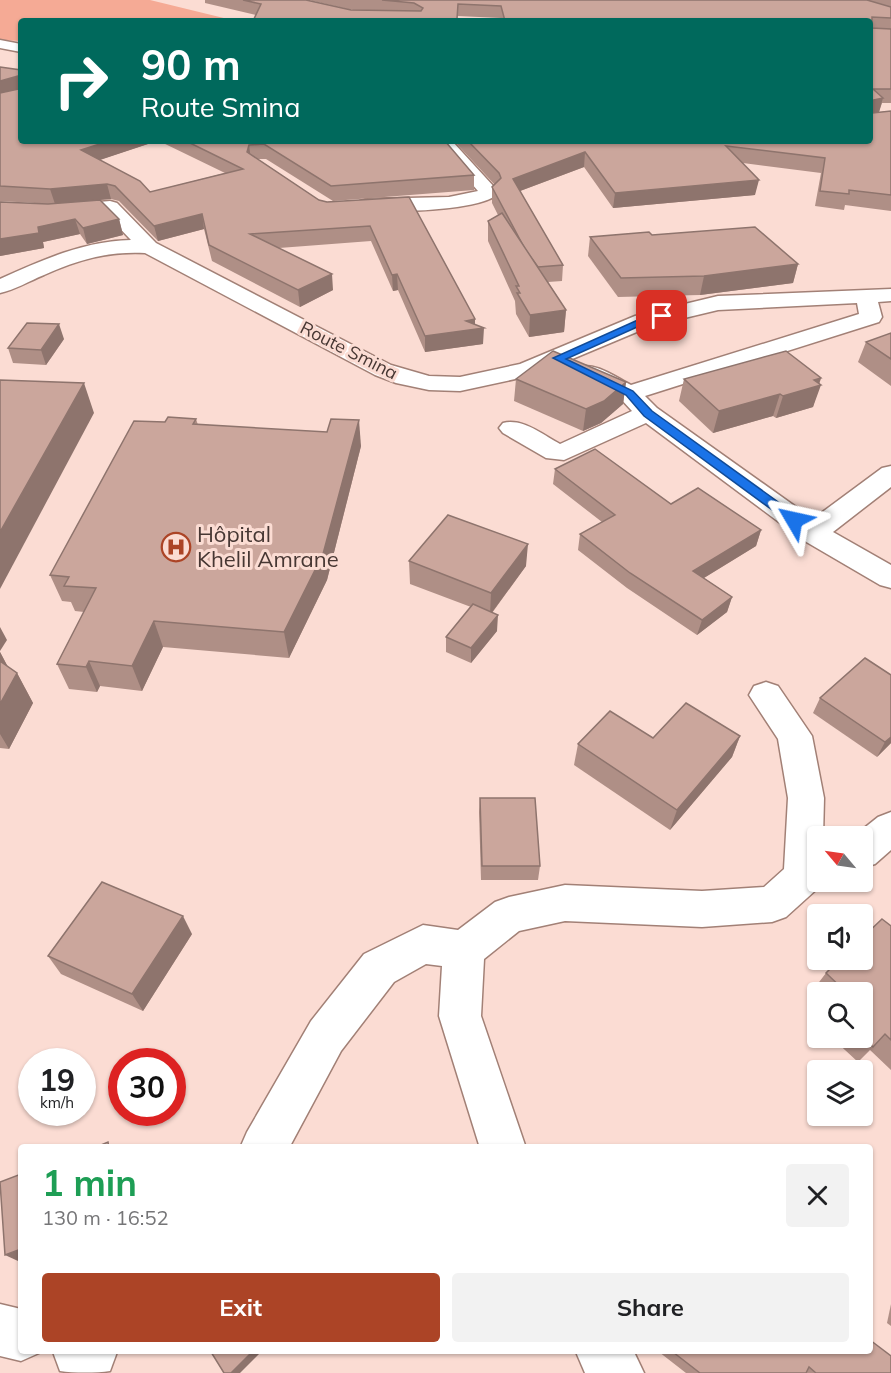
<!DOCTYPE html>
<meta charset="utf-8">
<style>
:root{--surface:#fff;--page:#f2f2f2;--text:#202124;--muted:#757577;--accent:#ac4426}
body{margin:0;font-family:Mulish,sans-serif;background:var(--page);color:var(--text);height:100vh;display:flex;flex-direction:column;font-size:22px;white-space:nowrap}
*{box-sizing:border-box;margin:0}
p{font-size:20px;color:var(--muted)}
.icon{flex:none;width:33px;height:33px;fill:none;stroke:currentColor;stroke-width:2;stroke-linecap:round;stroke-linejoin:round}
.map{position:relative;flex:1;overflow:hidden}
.side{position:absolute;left:18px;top:1144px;width:855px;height:210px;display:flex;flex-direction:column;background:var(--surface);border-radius:6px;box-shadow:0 2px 4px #0004}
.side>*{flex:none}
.guide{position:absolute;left:18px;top:18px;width:855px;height:126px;border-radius:6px;box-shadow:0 2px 4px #0004;background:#00695c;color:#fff;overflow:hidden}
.needle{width:39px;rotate:299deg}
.fabs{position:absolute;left:807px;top:826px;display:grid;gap:12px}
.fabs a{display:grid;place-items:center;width:66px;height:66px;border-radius:6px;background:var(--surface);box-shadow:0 2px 4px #0004;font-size:30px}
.speed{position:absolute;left:18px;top:1048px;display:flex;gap:12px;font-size:30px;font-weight:700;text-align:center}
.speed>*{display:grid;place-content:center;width:78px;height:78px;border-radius:50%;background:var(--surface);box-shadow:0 2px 4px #0004;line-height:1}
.speed small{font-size:15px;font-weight:400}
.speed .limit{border:9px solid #d22;background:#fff;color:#111}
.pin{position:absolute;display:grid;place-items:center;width:51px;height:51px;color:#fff;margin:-26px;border-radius:12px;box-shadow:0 3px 9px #0006}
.me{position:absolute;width:66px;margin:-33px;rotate:306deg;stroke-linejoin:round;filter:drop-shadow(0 0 4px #0008)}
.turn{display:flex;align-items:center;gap:21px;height:126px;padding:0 24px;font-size:27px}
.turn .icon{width:78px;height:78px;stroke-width:2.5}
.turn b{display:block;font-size:42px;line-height:51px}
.round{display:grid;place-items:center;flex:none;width:63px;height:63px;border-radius:6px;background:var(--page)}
.summary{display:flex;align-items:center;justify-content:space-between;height:102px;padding:0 24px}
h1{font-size:36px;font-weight:700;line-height:45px;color:#1e9e55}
.button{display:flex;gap:12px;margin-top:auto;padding:12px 24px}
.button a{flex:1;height:69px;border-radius:6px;background:var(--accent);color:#fff;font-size:24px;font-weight:700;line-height:69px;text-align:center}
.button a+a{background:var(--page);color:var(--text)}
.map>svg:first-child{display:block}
.green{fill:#f5aa95}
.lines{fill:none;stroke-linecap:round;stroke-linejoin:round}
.minor-casing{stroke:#a28076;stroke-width:3}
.minor{fill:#fff;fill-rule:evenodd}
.wall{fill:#af8f86}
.shaded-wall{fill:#8e746d}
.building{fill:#cba69c;stroke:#8e746d;stroke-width:1.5}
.route{fill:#1a73e8;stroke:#114b97;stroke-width:1.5}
.labels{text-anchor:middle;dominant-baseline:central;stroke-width:6;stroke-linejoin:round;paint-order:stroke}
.far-street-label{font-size:18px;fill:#473733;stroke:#fbdcd3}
.poi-label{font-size:22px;fill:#473733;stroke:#fbdcd3;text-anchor:start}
</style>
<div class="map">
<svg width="891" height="1373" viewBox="0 0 891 1373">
<rect width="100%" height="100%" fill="#fbdcd3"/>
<polygon class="green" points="0,0 150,0 236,21 21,21 21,41 0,40"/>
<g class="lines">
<g class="minor-casing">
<g id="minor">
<polygon points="0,40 21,44 21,52 0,48"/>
<path d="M435 141H452L496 189 498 193C486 211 382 214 360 209L358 205 360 201 367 199 449 197 478 191Z"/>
<path d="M110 201 117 203 156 243 391 365 429 376 460 377 520 364 635 316 718 296 891 289V301L878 302 882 317 879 322 645 396 657 408 813 519 882 468 891 466V487L833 532 891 565V588L880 585 803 540 646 423 564 460 546 458 503 433 499 428 503 423C523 418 543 435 560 444L632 411 620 398 578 377 574 372 578 367C596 362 615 377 631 385L859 314 857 303 718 310 651 326 534 375 460 391 429 390 396 383 375 375 145 253C108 251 77 260 44 275 29 281 15 290 0 293V279C42 260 84 241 131 240L105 213C70 217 35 219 0 215V203L55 206Z"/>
<polygon points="766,682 778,686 812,736 824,798 823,837 818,837 818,882 820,882 817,889 786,917 772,922 702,927 565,921 519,931 484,959 481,1016 526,1148 480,1148 439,1016 442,966 426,964 394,982 341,1051 289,1148 240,1148 247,1132 311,1021 364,954 423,925 458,930 495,902 509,897 565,885 702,891 764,887 784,869 788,798 778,739 749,695 754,686"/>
<polygon points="891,812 891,850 875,864 862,868 862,837 853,837 878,817"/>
<polygon points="0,1304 21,1309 21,1352 40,1352 39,1353 21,1361 0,1356"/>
<path d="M53 1352H117L110 1371C97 1373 73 1373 60 1371Z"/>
<polygon points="576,1352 634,1352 644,1373 585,1373"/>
</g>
</g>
<use href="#minor" class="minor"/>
</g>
<g class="wall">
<polygon points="205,0 306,0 353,10 308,0 891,0 891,103 882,103 879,112 891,111 891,211 845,205 844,210 815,206 821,173 743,163 755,195 613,208 584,167 520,191 563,265 562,281 548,282 566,310 564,332 529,337 516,314 515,301 488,241 488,221 498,215 492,203 492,187 495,185 454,141 870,141 870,21 501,21 501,18 457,16 256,15 205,3"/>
<polygon points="0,67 21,141 157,141 99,160 150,192 225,173 159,141 445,141 474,175 474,190 333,201 266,159 258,159 319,200 327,202 409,197 475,319 475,324 483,344 425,352 398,290 393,291 371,241 279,248 333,290 300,307 212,261 204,229 158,241 119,201 111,199 82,201 119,219 123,235 87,244 80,234 43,242 44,248 0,256 0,202 52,204 0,201"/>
<polygon points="652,235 798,264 793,283 700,295 618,297 588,256 590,237"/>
<polygon points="891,333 891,386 858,362 866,342"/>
<polygon points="64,339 46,365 13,363 8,348"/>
<polygon points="821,378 813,407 776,418 773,416 713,433 679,401 684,379"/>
<polygon points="516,379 626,382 623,404 601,423 583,431 514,401"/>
<polygon points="196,419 198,425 361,446 327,580 289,658 163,647 142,691 100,686 97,692 69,689 57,664 84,612 75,611 71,602 62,601 50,575 165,422"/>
<polygon points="555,469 671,504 761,530 756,546 704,578 732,597 727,612 697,635 627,588 578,550 580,534 602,522 553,484"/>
<polygon points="409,561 526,566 492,613 497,631 471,663 446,652 446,637 471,607 410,584"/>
<polygon points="0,652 8,667 17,673 33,703 9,749 0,748"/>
<polygon points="820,698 891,743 877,757 813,713"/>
<polygon points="740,736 732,757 670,830 574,765 578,744 653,738"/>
<polygon points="480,798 540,866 538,880 481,880 479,812"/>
<polygon points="891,926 891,1070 870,1050 858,1062 832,1038 862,1038 862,993 818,993 818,995 813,990 826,973"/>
<polygon points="192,934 143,1011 61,974 48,956"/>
<polygon points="891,1304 891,1326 887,1323"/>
<polygon points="659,1352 870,1352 891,1373 686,1373"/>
</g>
<g class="shaded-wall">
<polygon points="18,76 21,90 0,95 0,81"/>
<polygon points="883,98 879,112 870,113 873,100"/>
<polygon points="109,141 157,141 85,165 81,150"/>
<polygon points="249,145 251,160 247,152"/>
<polygon points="585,152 584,167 512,194 513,179"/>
<polygon points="759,180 755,195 613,208 615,193"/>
<polygon points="107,184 111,199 55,204 50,189"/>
<polygon points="202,214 204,229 158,241 154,226"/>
<polygon points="75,219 80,234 43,242 44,248 0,256 0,239 38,227"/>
<polygon points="119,219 123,235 87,244 83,228"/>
<polygon points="798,264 793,283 700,295 704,276"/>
<polygon points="332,274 333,290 300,307 298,290"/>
<polygon points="397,274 398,290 393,291 392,275"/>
<polygon points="566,310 564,332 529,337 530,315"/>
<polygon points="475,319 475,329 484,328 483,344 425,352 425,336 466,321"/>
<polygon points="59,324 64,339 46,365 41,350"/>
<polygon points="821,378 818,386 821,385 813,407 776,418 783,396 814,380"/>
<polygon points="626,382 623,404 601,423 583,431 586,409"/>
<polygon points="84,383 94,413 0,589 0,532"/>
<polygon points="780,394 773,416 713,433 719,411"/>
<polygon points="359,420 361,446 327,580 289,658 284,632"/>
<polygon points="761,530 756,546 689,587 693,571"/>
<polygon points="528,544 526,566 490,615 491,593"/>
<polygon points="732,597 727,612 697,635 702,620"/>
<polygon points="498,615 497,631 471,663 471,648"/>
<polygon points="154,621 163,647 142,691 132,666"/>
<polygon points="0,627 7,640 0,651"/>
<polygon points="0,652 10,671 17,673 33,703 9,749 0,734"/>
<polygon points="89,661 100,686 97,692 86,667"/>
<polygon points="740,736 732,757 670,830 677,810"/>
<polygon points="891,737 891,743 877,757 885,742"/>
<polygon points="183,916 192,934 143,1011 132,994"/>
<polygon points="21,1249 21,1260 18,1261 5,1255"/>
<polygon points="252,1352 261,1352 240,1373 231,1373"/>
</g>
<g class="building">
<polygon points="243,0 306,0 351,10 421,11 423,8 414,3 382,0 867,0 891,7 891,18 872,17 872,28 891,29 891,89 873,89 883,98 873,100 873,113 891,111 891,195 849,190 849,194 820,191 825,158 726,146 759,180 615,193 585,152 513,179 563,265 538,267 525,249 492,187 501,178 499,173 468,141 870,141 870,21 505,21 501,6 458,4 457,19 455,21 253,21 261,4"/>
<polygon points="0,67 21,70 21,141 109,141 81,150 140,181 150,192 243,169 186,141 445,141 474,175 331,186 264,144 249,145 247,152 319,200 327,202 409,197 475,319 466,321 484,328 425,336 397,274 392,275 370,226 250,234 332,274 298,290 209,245 202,214 154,226 115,186 107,184 50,189 0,186 0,93 19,89 18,76 0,81"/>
<polygon points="100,200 119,219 83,228 75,219 38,227 39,233 0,239 0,202 48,204"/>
<polygon points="502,213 566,310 530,315 517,293 520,293 516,286 519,286 488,221"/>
<polygon points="755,227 798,264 704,276 621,278 590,237 649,232 652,235"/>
<polygon points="27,323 59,324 41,350 8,348"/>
<polygon points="891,333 891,359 866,342"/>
<polygon points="553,351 626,382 604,401 586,409 516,379"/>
<polygon points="786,351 821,378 814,380 821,385 783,396 780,394 719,411 684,379"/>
<polygon points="0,380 84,383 0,532"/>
<polygon points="168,417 196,419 193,424 327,432 331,419 359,420 323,554 284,632 154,621 132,666 89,661 86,667 57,664 96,588 64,586 69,577 50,575 134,421 165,422"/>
<polygon points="595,449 671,504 698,488 761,530 693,571 732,597 702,620 630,573 580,534 615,515 555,469"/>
<polygon points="448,515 528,544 491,593 409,561"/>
<polygon points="473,604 498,615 471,648 446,637"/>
<polygon points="865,658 891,675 891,737 885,742 820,698"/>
<polygon points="0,661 17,673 0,704"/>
<polygon points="686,703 740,736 677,810 578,744 610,711 653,738"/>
<polygon points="480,798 535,798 540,866 482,866"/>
<polygon points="102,882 183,916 132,994 48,956"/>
<polygon points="882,919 891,926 891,1040 885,1034 873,1047 862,1037 862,993 847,993 826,973 839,960 862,960 862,938"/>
<polygon points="108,1142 109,1148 94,1148"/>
<polygon points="21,1174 21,1249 5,1255 0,1182"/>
<polygon points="870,1340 891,1356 891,1373 816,1373 809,1367 806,1373 700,1373 673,1352 870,1352"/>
<polygon points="211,1352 252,1352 231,1373 224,1373"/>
</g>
<polygon class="route" points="662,314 667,316 665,318 646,323 566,359 633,391 652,411 799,517 799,523 790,523 644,416 626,395 553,358 640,319"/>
<defs>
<g id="hospital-ring" transform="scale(1.5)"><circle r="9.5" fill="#fbdcd3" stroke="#ac4426" stroke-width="1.5"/><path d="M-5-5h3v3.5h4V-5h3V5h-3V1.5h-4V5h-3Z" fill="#ac4426"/></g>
</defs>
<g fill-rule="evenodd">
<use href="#hospital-ring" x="176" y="547"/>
</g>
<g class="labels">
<g class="far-street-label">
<text transform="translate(349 350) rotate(27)">Route Smina</text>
</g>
<g class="poi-label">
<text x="197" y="534">Hôpital<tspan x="197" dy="25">Khelil Amrane</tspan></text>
</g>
</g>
</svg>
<div class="fabs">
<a><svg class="needle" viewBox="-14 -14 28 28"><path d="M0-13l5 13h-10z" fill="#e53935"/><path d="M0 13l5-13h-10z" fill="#757577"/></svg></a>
<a><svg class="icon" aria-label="sound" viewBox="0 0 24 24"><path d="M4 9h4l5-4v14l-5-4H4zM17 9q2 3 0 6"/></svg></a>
<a><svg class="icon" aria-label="search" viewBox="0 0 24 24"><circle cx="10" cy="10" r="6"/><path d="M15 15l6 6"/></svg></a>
<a><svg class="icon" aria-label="layers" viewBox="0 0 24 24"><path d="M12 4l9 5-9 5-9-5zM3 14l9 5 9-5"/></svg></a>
</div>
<div class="speed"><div>19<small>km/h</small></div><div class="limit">30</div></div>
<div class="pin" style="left:662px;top:316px;background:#d93025"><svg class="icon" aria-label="arrive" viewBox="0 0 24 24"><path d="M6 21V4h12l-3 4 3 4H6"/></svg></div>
<svg class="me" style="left:794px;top:520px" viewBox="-20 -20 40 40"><path d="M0-17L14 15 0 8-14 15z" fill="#1a73e8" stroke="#fff" stroke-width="4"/></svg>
<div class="guide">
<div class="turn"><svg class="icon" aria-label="right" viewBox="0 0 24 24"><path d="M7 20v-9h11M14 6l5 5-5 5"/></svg><div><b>90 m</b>Route Smina</div></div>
</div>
<section class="side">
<div class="summary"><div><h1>1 min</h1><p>130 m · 16:52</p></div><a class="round"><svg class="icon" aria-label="close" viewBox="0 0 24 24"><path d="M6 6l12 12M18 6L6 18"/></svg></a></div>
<div class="button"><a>Exit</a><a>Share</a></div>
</section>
</div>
